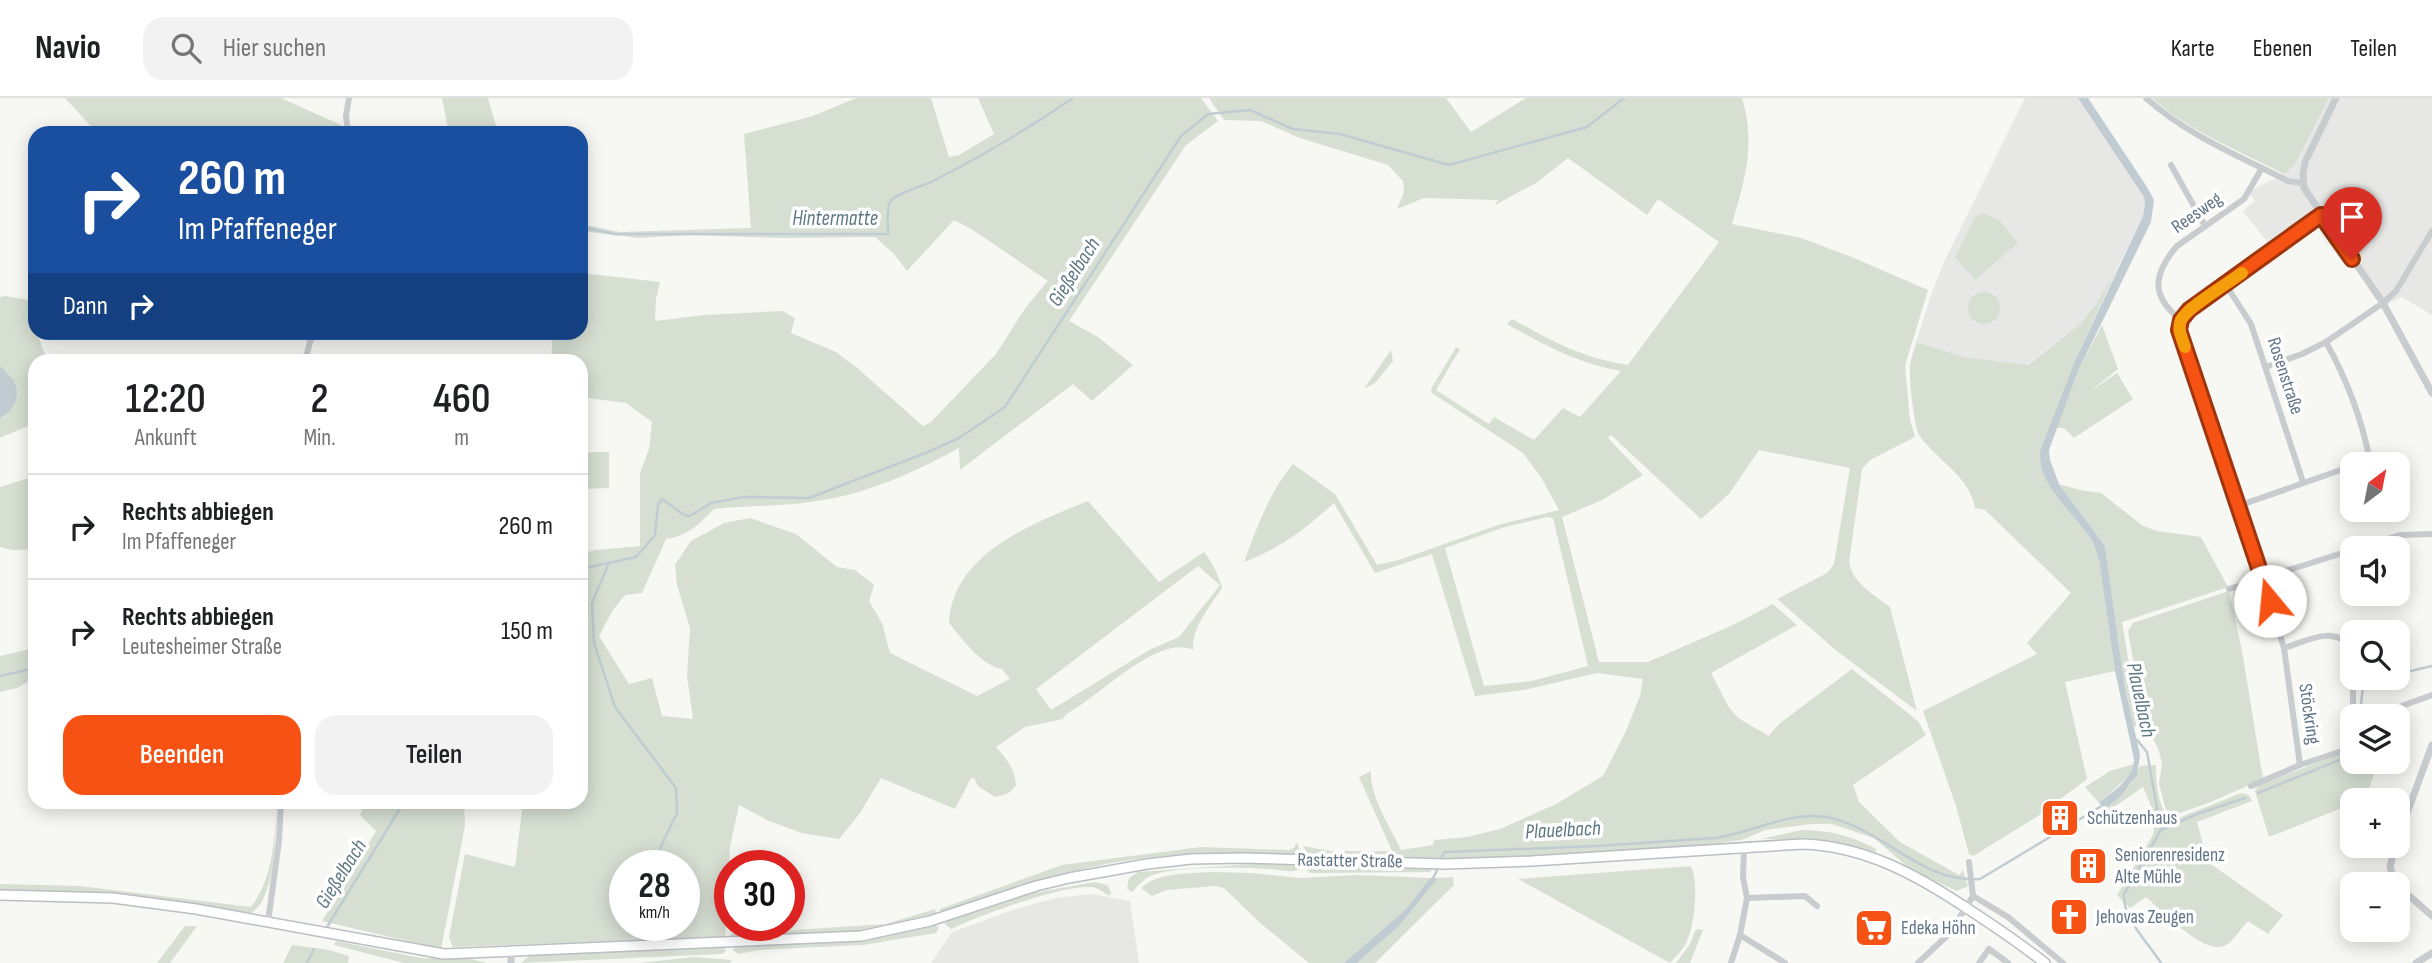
<!DOCTYPE html>
<html lang="de">
<meta charset="utf-8">
<style>
:root{--surface:#fff;--page:#f2f2f2;--text:#202124;--muted:#757577;--line:#e0e0e0;--accent:#f65214}
body{margin:0;font-family:"Sofia Sans Condensed",sans-serif;background:var(--page);color:var(--text);height:100vh;display:flex;flex-direction:column;font-size:26px;white-space:nowrap}
*{box-sizing:border-box;margin:0}
p{font-size:23px;color:var(--muted)}
.icon{flex:none;width:38px;height:38px;fill:none;stroke:currentColor;stroke-width:2;stroke-linecap:round;stroke-linejoin:round}
.map{position:relative;flex:1;overflow:hidden}
.drawer{position:absolute;left:28px;top:256px;width:560px;height:455px;display:flex;flex-direction:column;background:var(--surface);border-radius:21px;box-shadow:0 4px 18px #0003}
.drawer>*{flex:none}
.top-card{position:absolute;left:28px;top:28px;width:560px;height:214px;border-radius:21px;box-shadow:0 4px 18px #0003;background:#1a4fa0;color:#fff;overflow:hidden}
.needle{width:46px;rotate:32deg}
.fabs{position:absolute;left:2340px;top:354px;display:grid;gap:14px}
.fabs a{display:grid;place-items:center;width:70px;height:70px;border-radius:14px;background:var(--surface);box-shadow:0 4px 18px #0003;font-size:35px}
.speed{position:absolute;left:609px;top:752px;display:flex;gap:14px;font-size:35px;font-weight:700;text-align:center}
.speed>*{display:grid;place-content:center;width:91px;height:91px;border-radius:50%;background:var(--surface);box-shadow:0 4px 18px #0003;line-height:1}
.speed small{font-size:18px;font-weight:400}
.speed .limit{border:10px solid #d22;background:#fff;color:#111}
.pin{position:absolute;display:grid;place-items:center;width:60px;height:60px;color:#fff;margin:-72px -30px;border-radius:50% 50% 50% 0;rotate:-45deg;box-shadow:0 0 7px #0007}
.pin .icon{rotate:45deg}
.me{position:absolute;width:77px;margin:-38px;rotate:343deg;stroke-linejoin:round;filter:drop-shadow(0 0 5px #0008)}
.turn{display:flex;align-items:center;gap:24px;height:147px;padding:0 35px;font-size:32px}
.turn .icon{width:91px;height:91px;stroke-width:2.5}
.turn b{display:block;font-size:49px;line-height:60px}
.then{display:flex;align-items:center;height:66px;padding:0 35px;background:#0003;gap:14px;font-size:26px}
.eta{display:flex;justify-content:space-evenly;align-items:center;height:119px;text-align:center}
.eta b{font-size:42px;font-weight:600;line-height:49px}
.button{display:flex;gap:14px;margin-top:auto;padding:14px 35px}
.button a{flex:1;height:80px;border-radius:21px;background:var(--accent);color:#fff;font-size:28px;font-weight:600;line-height:80px;text-align:center}
.button a+a{background:var(--page);color:var(--text)}
ul{padding:0;list-style:none}
li{display:flex;align-items:center;gap:21px;height:105px;padding:0 35px;border-top:2px solid var(--line)}
li div{flex:1}
li b{display:block;font-size:26px}
li em{font-style:normal}
header{display:flex;align-items:center;gap:42px;box-sizing:border-box;height:98px;padding:0 35px;background:var(--surface);border-bottom:2px solid var(--line)}
header strong{font-size:33px}
nav{display:flex;gap:38px;margin-inline-start:auto;font-size:24px}
.search{width:490px;height:63px;background:var(--page);display:flex;align-items:center;gap:18px;box-sizing:border-box;padding:0 24px;border-radius:21px;color:var(--muted);font-size:26px}
.map>svg:first-child{display:block}
.built{fill:#e7e8e6}
.green{fill:#d7dfd3;fill-rule:evenodd}
.water{fill:#c0ccd1}
.lines{fill:none;stroke-linecap:round;stroke-linejoin:round}
.stream{stroke:#c0ccd1;stroke-width:2.5}
.secondary-casing{stroke:#babfc4;stroke-width:12}
.minor{stroke:#c8cccf;stroke-width:6}
.tertiary{stroke:#c8cccf;stroke-width:7}
.secondary{stroke:#fff;stroke-width:9}
.route-casing{stroke:#a0350d;stroke-width:18}
.route{stroke:#f65214;stroke-width:12}
.slow{stroke:#f59e0b;stroke-width:12}
.labels{text-anchor:middle;dominant-baseline:central;stroke-width:7;stroke-linejoin:round;paint-order:stroke}
.street-label{font-size:19px;fill:#627587;stroke:#fff}
.poi-label{font-size:19px;fill:#627587;stroke:#fff;text-anchor:start}
.water-label{font-size:21px;font-style:italic;fill:#5e7883;stroke:#fff}
</style>
<header>
<strong>Navio</strong>
<div class="search"><svg class="icon" aria-label="search" viewBox="0 0 24 24"><circle cx="10" cy="10" r="6"/><path d="M15 15l6 6"/></svg>Hier suchen</div>
<nav><a>Karte</a><a>Ebenen</a><a>Teilen</a></nav>
</header>
<div class="map">
<svg width="2432" height="865" viewBox="0 0 2432 865">
<rect width="100%" height="100%" fill="#f7f7f3"/>
<g class="built">
<polygon points="2025,0 2078,0 2144,99 2145,107 2143,118 2117,171 2096,206 2081,225 2027,267 1964,259 1916,244 1931,197 1944,164"/>
<polygon points="2329,0 2432,0 2432,217 2402,199 2387,206 2319,114 2271,149 2243,113 2255,103 2248,94 2284,76 2295,67"/>
<polygon points="1091,796 1130,803 1139,865 931,865 952,834 1016,811 1056,800"/>
</g>
<g class="green">
<polygon points="65,0 281,0 341,27 345,35 97,35"/>
<polygon points="442,0 488,0 498,35 449,35"/>
<path d="M856 0H931L949 59 959 57 994 36 978 0H1201L1218 23 1186 47 1069 223 1098 239 1133 267 1092 303 1073 286 960 372 959 350C915 374 867 396 817 403 783 409 748 407 714 411 700 426 687 438 666 441L642 495 625 497 613 512 599 538 629 586 652 580 662 618 693 621 687 578 690 530 677 487 675 467 691 443 724 425 750 420 796 436 837 469 855 472 874 487 869 503 882 525 890 555 977 598 1010 581 1002 571C982 568 962 541 949 525 952 456 1033 425 1088 403L1159 484 1204 454C1213 466 1219 478 1222 490 1210 509 1192 528 1193 552 1158 535 1097 601 1066 616L1063 621 1025 629 996 649C1006 660 1015 671 1016 687 1011 695 1005 697 995 699L978 688 974 680H971L955 711 881 680 860 715 839 741 802 735 769 723 739 707 730 749 725 839 453 849 449 839 465 756 515 769 523 704H581V456L595 452 640 448V375L649 351 652 324 626 305 581 299V262H551L553 235 581 234V175L660 184 656 201 655 223 705 217 782 213 795 220 791 235 836 254 856 269 923 328 931 324 996 256 1026 209 1048 183 973 132 954 122 907 173 894 156 875 139 783 140 689 137 639 140 581 133V126L620 134 751 130 744 36 813 18ZM1198 468 1220 487 1179 539 1149 552 1051 612 1036 591ZM625 768H684V828H625Z"/>
<path d="M1209 0H1446L1471 34 1526 0H1742C1756 47 1745 80 1732 126L1801 140 1854 160 1928 192 1905 268 1910 321 1915 339 1870 362 1862 371 1849 465C1854 486 1873 496 1890 509L1917 613 1838 554 1777 501 1827 475 1834 466 1850 370 1759 352 1729 396 1701 421 1611 337 1608 340 1643 377 1602 402 1562 419 1599 564H1648L1735 526 1773 506 1797 527 1711 575 1728 608 1738 620 1769 638 1779 626 1852 571 1918 623 1926 637 1853 687 1859 704 1900 744 1959 777 1963 772 1968 788 1957 793 1911 772 1874 740 1832 726H1811L1765 732 1742 742 1709 746 1590 756 1455 761 1308 757 1303 748 1330 753H1392L1359 679 1371 673C1369 697 1391 730 1401 752L1433 747 1434 742 1467 739 1500 731 1556 706 1603 678 1626 633 1640 598 1643 581 1597 575 1524 592 1475 598 1432 456 1375 475 1334 405C1306 430 1280 451 1244 464 1257 430 1269 394 1293 366L1335 396 1377 467 1399 462 1498 427 1559 412 1542 381 1523 355 1432 295 1431 291 1456 249 1460 251 1436 292 1489 326 1494 319 1534 342 1563 310 1580 319 1621 273C1577 265 1546 248 1507 226L1512 221C1554 244 1579 259 1628 267L1719 144 1658 101 1647 117 1568 60 1536 85 1495 107 1498 102 1424 100 1397 111 1404 94 1403 83 1388 67 1300 40 1261 23 1224 22ZM1548 419 1553 420 1588 568 1532 583 1484 588 1445 450 1505 429Z"/>
<path d="M2152 0H2329L2295 67 2284 76C2240 53 2190 34 2152 0Z"/>
<polygon points="1983,115 1999,122 2018,145 1975,182 1955,159 1975,119"/>
<path d="M2117 171 2074 265 2040 353C2038 388 2070 411 2088 437 2094 444 2096 453 2099 462L2115 573 2065 584 2087 681 2038 718 1973 758 1969 756 1956 708 1923 613 2037 556 2027 545 2071 495 1985 412 1975 410C1970 378 1936 362 1919 337 1914 328 1909 282 1910 271 1910 262 1914 253 1916 244L1964 259 2028 267 2081 225 2096 206Z"/>
<circle cx="1984" cy="210" r="16"/>
<polygon points="6,198 29,202 35,213 35,234 37,235 47,262 35,262 35,325 0,340 0,320 5,318 0,268 0,199"/>
<polygon points="2102,227 2118,271 2088,295 2117,275 2133,301 2074,340 2064,330 2056,330 2078,273"/>
<polygon points="1391,252 1393,263 1375,285 1364,291"/>
<polygon points="594,354 609,354 609,390 581,391 581,356"/>
<polygon points="35,378 35,451 13,452 0,449 0,389"/>
<polygon points="2059,386 2080,392 2101,395 2143,428 2157,433 2201,439 2228,489 2122,524 2139,624 2134,630 2125,590 2105,448"/>
<polygon points="2229,493 2242,553 2263,681 2211,704 2174,717 2166,712 2159,686 2162,665 2158,650 2144,625 2128,533 2133,525"/>
<polygon points="35,550 35,580 17,590 0,594 0,558"/>
<polygon points="2352,647 2352,663 2379,663 2365,701 2352,702 2352,706 2269,739 2255,693 2259,687 2340,656"/>
<polygon points="2134,666 2129,678 2099,705 2085,689 2110,673"/>
<path d="M2156 667C2156 684 2157 705 2168 718L2181 719 2241 695 2249 697 2252 703 2197 724 2208 764 2283 817 2268 836 2248 823C2241 830 2233 844 2224 848 2204 857 2160 811 2146 799L2130 810 2117 797 2153 737 2156 720 2143 689 2107 714 2105 711 2131 686 2140 668Z"/>
<path d="M277 704C275 730 277 801 251 815L87 794 0 793V786L80 788 251 809C274 780 274 739 277 704Z"/>
<polygon points="366,704 464,704 465,728 441,851 322,823 376,733 360,717"/>
<polygon points="472,704 505,704 506,711 472,708"/>
<path d="M1802 732C1829 732 1852 738 1876 751V755C1835 742 1803 741 1761 741Z"/>
<path d="M1297 744 1300 754 1298 757C1234 755 1169 754 1106 766 1049 777 996 796 941 815L940 811 1062 767 1201 749 1289 752 1294 750Z"/>
<path d="M1268 765 1297 766 1299 771C1291 776 1278 771 1268 771 1242 769 1176 768 1153 777 1144 780 1138 788 1132 794L1127 791 1129 780 1138 774Z"/>
<polygon points="1310,766 1433,769 1430,774 1311,775 1307,772"/>
<path d="M1691 768C1699 785 1695 831 1685 847 1681 854 1675 859 1670 865L1518 781Z"/>
<path d="M1211 774 1251 775 1301 780 1357 777 1430 780 1406 811 1344 865H1309L1259 824 1224 790 1215 788 1167 792 1152 798 1141 790C1158 774 1188 776 1211 774Z"/>
<polygon points="1453,779 1454,787 1375,865 1357,865 1399,828 1438,780"/>
<path d="M1095 784 1107 787 1111 794 1110 798C1105 796 1101 792 1096 790 1073 782 975 819 951 831L945 826 946 823 1022 797Z"/>
<path d="M935 811 936 816C871 839 801 836 733 839L730 836 886 826Z"/>
<path d="M935 826 939 830 936 835 863 847 759 852 738 856 733 852 735 848C803 845 869 845 935 826Z"/>
<polygon points="185,828 197,828 170,865 157,865"/>
<polygon points="1698,831 1703,832 1690,865 1676,865 1690,846 1695,833"/>
<polygon points="336,843 421,860 470,861 488,865 404,865 334,847"/>
<polygon points="292,847 329,852 349,858 348,865 283,865"/>
<polygon points="724,849 726,853 722,856 521,865 529,858 556,855"/>
<polygon points="694,859 732,862 730,865 640,865"/>
</g>
<g class="water">
<path d="M2078 0H2088L2147 89 2154 102 2151 124 2078 273 2049 352 2050 362 2059 386 2105 448 2125 590 2140 657 2137 677 2120 699 2105 711 2099 705C2113 693 2134 681 2134 661L2115 573 2099 462C2096 453 2094 444 2088 437 2070 411 2038 388 2040 353L2074 265 2143 118 2145 107 2144 99Z"/>
<path d="M0 268C5 273 13 280 15 286 21 299 12 315 0 320Z"/>
<polygon points="1430,780 1438,780 1399,828 1357,865 1344,865 1406,811"/>
</g>
<g class="lines">
<g class="stream">
<path d="M581 129 614 136H888C888 127 886 111 890 104 893 97 925 87 933 83 982 58 1028 31 1073 0"/>
<polyline points="608,467 592,505 594,545 615,609 676,690 677,715 661,748 655,768"/>
<polyline points="581,471 636,459 655,437 658,407 662,401 684,417 690,418 711,405 744,399 809,400 928,354 959,340 1005,309 1181,38 1208,16 1250,12 1293,31 1340,36 1449,67 1587,29 1624,0"/>
<polyline points="2398,576 2432,568"/>
<polyline points="0,578 35,570"/>
<polyline points="2360,616 2364,579"/>
<polyline points="2137,642 2147,654 2161,732"/>
<polyline points="2258,695 2352,657"/>
<path d="M1433 780C1439 772 1439 760 1445 754L1597 748 1715 740C1752 735 1788 713 1826 719 1882 729 1921 786 1980 781L2105 706"/>
<polyline points="327,829 404,704"/>
<polyline points="642,837 643,828"/>
<polyline points="307,865 314,851"/>
<path d="M2161 865C2149 845 2122 821 2124 796L2161 732 2197 716 2245 700"/>
</g>
<g class="secondary-casing">
<path id="secondary" d="M0 797 113 800 196 811 444 856 861 838 930 823 1036 788 1069 780 1147 766 1191 761 1243 760 1445 766 1532 763 1802 746C1864 748 1915 776 1965 809 1993 827 2019 845 2045 865"/>
</g>
<g class="minor">
<path d="M2146 0C2187 37 2239 58 2288 83L2303 85"/>
<polyline points="348,35 346,18 349,0"/>
<polyline points="2171,67 2205,128"/>
<polyline points="2321,117 2189,212 2181,222 2179,232 2263,480 2284,550 2300,667 2342,653 2352,643 2352,638"/>
<polyline points="2226,187 2251,226 2303,384"/>
<path d="M2181 222C2150 198 2153 176 2177 148L2244 101 2262 70"/>
<path d="M2326 244C2346 280 2362 322 2370 363L2360 366"/>
<polyline points="305,262 313,234"/>
<polyline points="2266,269 2302,256 2326,244 2383,205 2396,193 2432,133"/>
<polyline points="2238,408 2352,368"/>
<polyline points="2359,450 2400,437 2432,436"/>
<polyline points="2229,491 2352,452"/>
<path d="M2284 550C2304 544 2330 529 2346 545L2352 568"/>
<polyline points="2353,618 2353,579"/>
<polyline points="2374,618 2432,597"/>
<polyline points="2251,688 2300,667"/>
<polyline points="1969,764 1973,798"/>
<polyline points="1973,798 2008,819 2063,865"/>
<polyline points="1747,800 1805,798 1817,808"/>
<polyline points="268,824 279,742 281,704"/>
<polyline points="1740,837 1785,865"/>
<polyline points="1731,865 1740,837 1747,800 1743,779 1744,751"/>
<polyline points="1918,865 1950,835 1973,798"/>
<polyline points="1979,865 1989,851 2008,865"/>
</g>
<g class="tertiary">
<polyline points="2336,0 2305,64 2303,76 2304,90 2383,205 2432,295"/>
<polyline points="2398,740 2432,647"/>
<polyline points="2395,747 2390,769 2396,786"/>
<polyline points="2398,788 2432,818"/>
<polyline points="511,865 511,852"/>
<polyline points="2416,865 2432,855"/>
</g>
<use href="#secondary" class="secondary"/>
</g>
<g class="lines">
<g class="route-casing">
<polyline id="route" points="2270,503 2179,232 2181,222 2189,212 2321,117 2352,161"/>
</g>
<use href="#route" class="route"/>
<path class="slow" d="M2185 249C2182 240 2177 231 2181 222 2187 209 2229 185 2242 175"/>
</g>
<defs>
<g id="building-square" transform="scale(2.0125)"><rect x="-9" y="-9" width="18" height="18" rx="4" fill="#f65214" stroke="#fff"/><path d="M-4-6H4V6H1V3H-1V6H-4ZM-2.5-4.3h1.7v1.8h-1.7ZM.8-4.3h1.7v1.8H.8ZM-2.5-1h1.7V.8h-1.7ZM.8-1h1.7V.8H.8Z" fill="#fff"/></g>
<g id="church-square" transform="scale(2.0125)"><rect x="-9" y="-9" width="18" height="18" rx="4" fill="#f65214" stroke="#fff"/><path d="M-1.2-6h2.4v3.5h3.3v2.4h-3.3V6h-2.4V-.1h-3.3v-2.4h3.3Z" fill="#fff"/></g>
<g id="supermarket-square" transform="scale(2.0125)"><rect x="-9" y="-9" width="18" height="18" rx="4" fill="#f65214" stroke="#fff"/><path d="M-6-5.5h2.5l.6 2H6L4.5 2H-2.5L-4.4-4H-6ZM-1.5 3.2a1.3 1.3 0 1 0 .1 0ZM3 3.2a1.3 1.3 0 1 0 .1 0Z" fill="#fff"/></g>
</defs>
<g fill-rule="evenodd">
<use href="#building-square" x="2060" y="720"/>
<use href="#building-square" x="2088" y="768"/>
<use href="#church-square" x="2069" y="819"/>
<use href="#supermarket-square" x="1874" y="830"/>
</g>
<g class="labels">
<g class="street-label">
<text transform="translate(2197 115) rotate(-35)">Reesweg</text>
<text transform="translate(2285 278) rotate(72)">Rosenstraße</text>
<text transform="translate(2309 616) rotate(82)">Stöckring</text>
<text transform="translate(1350 763) rotate(1)">Rastatter Straße</text>
</g>
<g class="poi-label">
<text x="2087" y="720">Schützenhaus</text>
<text x="2115" y="757">Seniorenresidenz<tspan x="2115" dy="22">Alte Mühle</tspan></text>
<text x="2096" y="819">Jehovas Zeugen</text>
<text x="1901" y="830">Edeka Höhn</text>
</g>
<g class="water-label">
<text x="835" y="120">Hintermatte</text>
<text transform="translate(1074 174) rotate(-57)">Gießelbach</text>
<text transform="translate(2141 602) rotate(78)">Plauelbach</text>
<text transform="translate(1563 732) rotate(-3)">Plauelbach</text>
<text transform="translate(341 776) rotate(-58)">Gießelbach</text>
</g>
</g>
</svg>
<div class="fabs">
<a><svg class="needle" viewBox="-14 -14 28 28"><path d="M0-13l5 13h-10z" fill="#e53935"/><path d="M0 13l5-13h-10z" fill="#757577"/></svg></a>
<a><svg class="icon" aria-label="sound" viewBox="0 0 24 24"><path d="M4 9h4l5-4v14l-5-4H4zM17 9q2 3 0 6"/></svg></a>
<a><svg class="icon" aria-label="search" viewBox="0 0 24 24"><circle cx="10" cy="10" r="6"/><path d="M15 15l6 6"/></svg></a>
<a><svg class="icon" aria-label="layers" viewBox="0 0 24 24"><path d="M12 4l9 5-9 5-9-5zM3 14l9 5 9-5"/></svg></a>
<a>+</a>
<a>−</a>
</div>
<div class="speed"><div>28<small>km/h</small></div><div class="limit">30</div></div>
<div class="pin" style="left:2352px;top:161px;background:#d93025"><svg class="icon" aria-label="arrive" viewBox="0 0 24 24"><path d="M6 21V4h12l-3 4 3 4H6"/></svg></div>
<svg class="me" style="left:2270px;top:503px" viewBox="-20 -20 40 40"><circle r="19" fill="#fff"/><path d="M0-13L10 11 0 6-10 11z" fill="#f65214"/></svg>
<div class="top-card">
<div class="turn"><svg class="icon" aria-label="right" viewBox="0 0 24 24"><path d="M7 20v-9h11M14 6l5 5-5 5"/></svg><div><b>260 m</b>Im Pfaffeneger</div></div>
<div class="then">Dann<svg class="icon" aria-label="right" viewBox="0 0 24 24"><path d="M7 20v-9h11M14 6l5 5-5 5"/></svg></div>
</div>
<section class="drawer">
<div class="eta">
<div><b>12:20</b><p>Ankunft</p></div>
<div><b>2</b><p>Min.</p></div>
<div><b>460</b><p>m</p></div>
</div>
<ul>
<li><svg class="icon" aria-label="right" viewBox="0 0 24 24"><path d="M7 20v-9h11M14 6l5 5-5 5"/></svg><div><b>Rechts abbiegen</b><p>Im Pfaffeneger</p></div><em>260 m</em></li>
<li><svg class="icon" aria-label="right" viewBox="0 0 24 24"><path d="M7 20v-9h11M14 6l5 5-5 5"/></svg><div><b>Rechts abbiegen</b><p>Leutesheimer Straße</p></div><em>150 m</em></li>
</ul>
<div class="button"><a>Beenden</a><a>Teilen</a></div>
</section>
</div>
